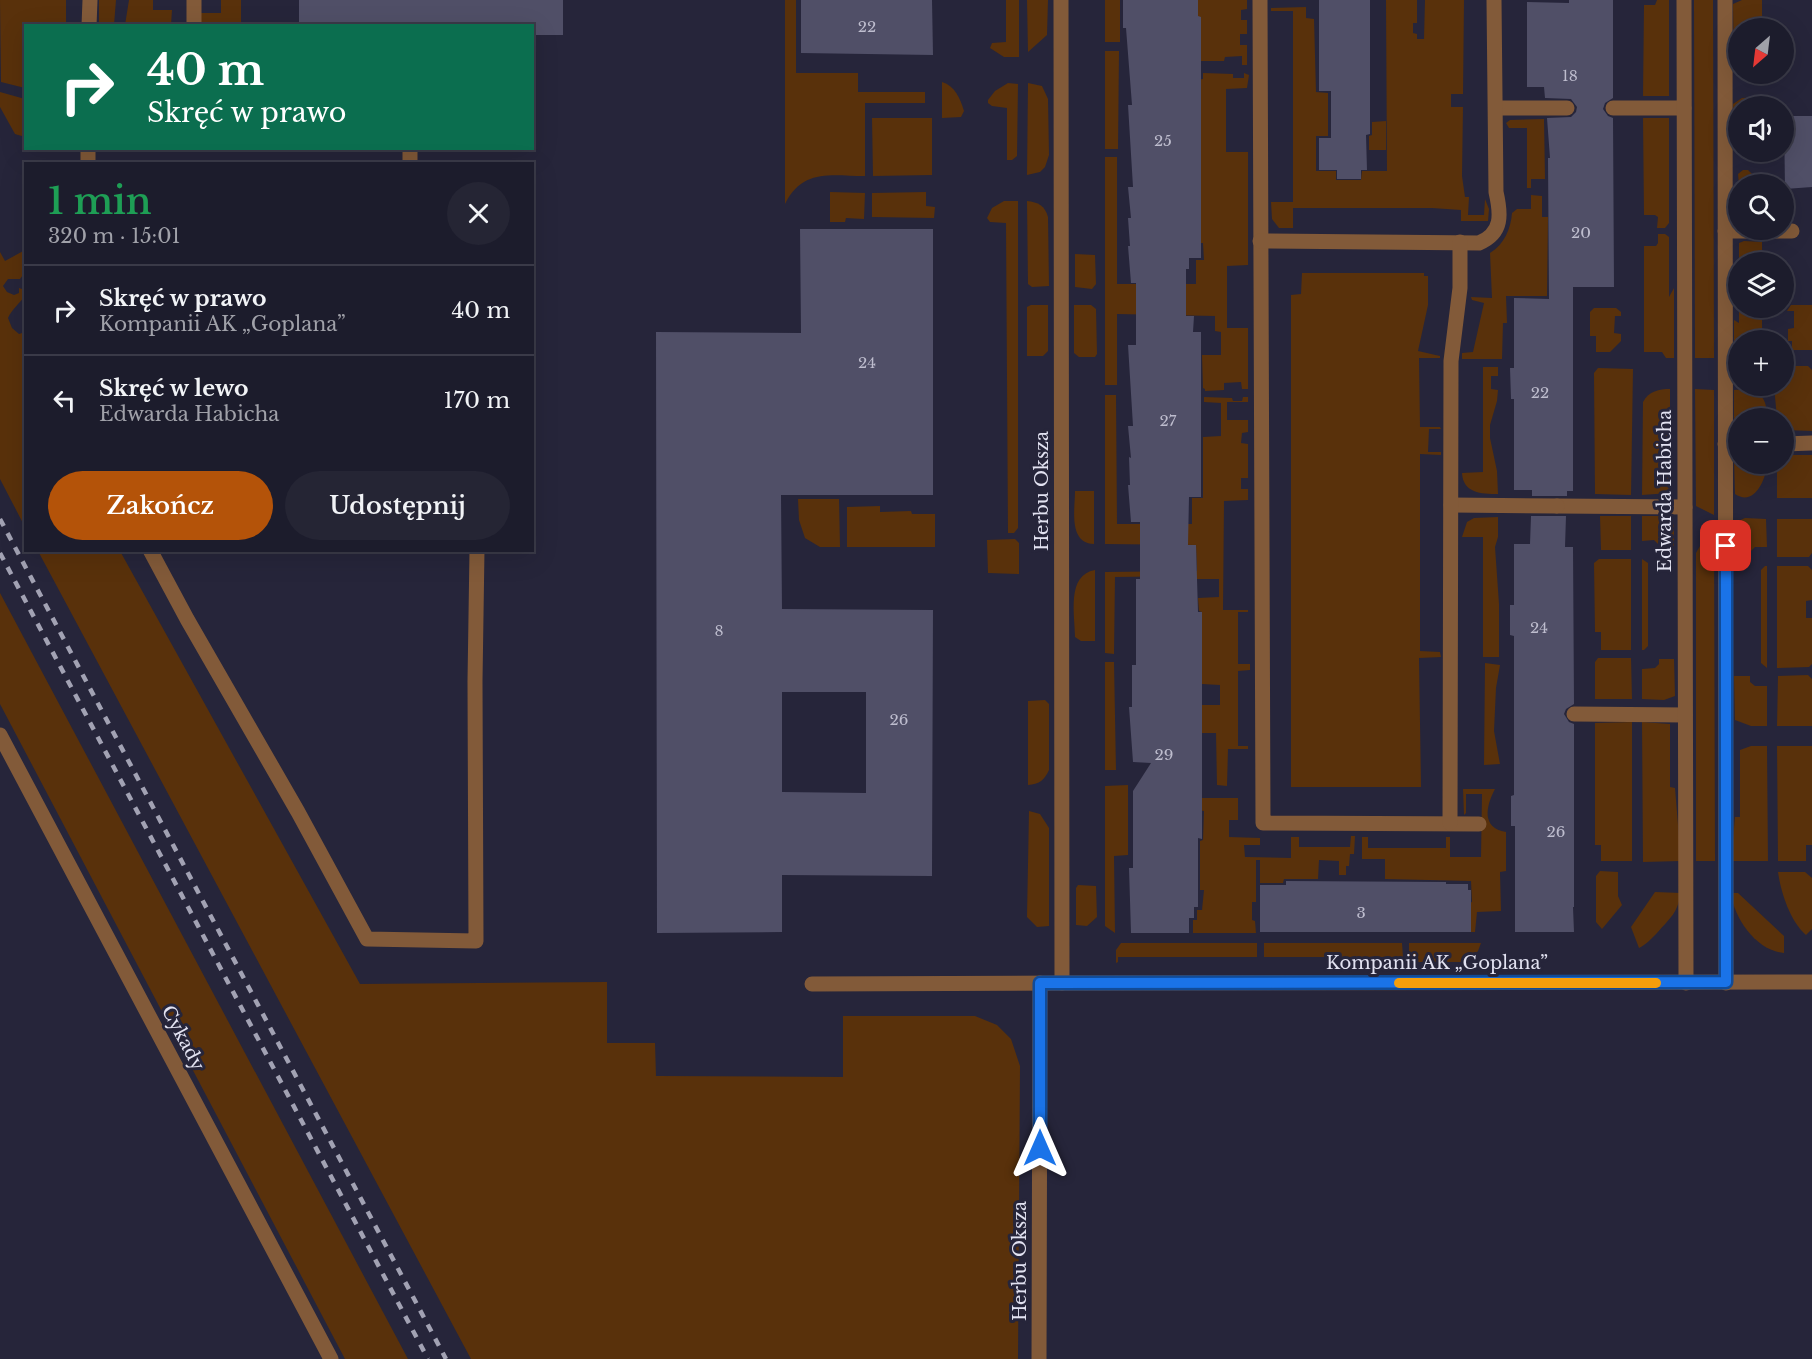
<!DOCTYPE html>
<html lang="pl">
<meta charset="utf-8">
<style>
:root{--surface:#1c1c2c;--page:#252534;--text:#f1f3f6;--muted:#a0a1a9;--line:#3a3a48;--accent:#b45309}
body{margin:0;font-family:"Libre Baskerville",serif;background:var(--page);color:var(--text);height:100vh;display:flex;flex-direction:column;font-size:22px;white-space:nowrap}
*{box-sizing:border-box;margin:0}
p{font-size:20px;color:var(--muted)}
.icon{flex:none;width:33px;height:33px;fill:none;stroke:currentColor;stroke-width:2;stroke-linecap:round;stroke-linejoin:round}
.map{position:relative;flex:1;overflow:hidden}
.sheet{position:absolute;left:24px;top:162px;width:510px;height:390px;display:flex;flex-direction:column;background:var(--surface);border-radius:0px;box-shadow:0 6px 24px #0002,0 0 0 2px var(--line)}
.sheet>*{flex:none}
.guide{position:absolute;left:24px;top:24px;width:510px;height:126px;border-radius:0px;box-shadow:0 6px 24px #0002,0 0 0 2px var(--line);background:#0b6e4f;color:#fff;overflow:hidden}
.needle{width:39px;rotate:208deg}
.fabs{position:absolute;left:1728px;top:18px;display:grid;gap:12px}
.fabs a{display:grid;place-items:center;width:66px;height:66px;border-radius:50%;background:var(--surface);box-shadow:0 6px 24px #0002,0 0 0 2px var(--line);font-size:30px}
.pin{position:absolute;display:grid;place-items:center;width:51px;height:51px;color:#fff;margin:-26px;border-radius:12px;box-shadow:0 3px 9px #0006}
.me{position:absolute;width:66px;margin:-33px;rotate:0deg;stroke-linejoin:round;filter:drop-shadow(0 0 4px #0008)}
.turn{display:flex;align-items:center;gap:21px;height:126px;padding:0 24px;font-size:27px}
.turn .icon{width:78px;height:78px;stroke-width:2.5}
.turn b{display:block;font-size:42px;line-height:51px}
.round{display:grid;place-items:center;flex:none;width:63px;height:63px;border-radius:32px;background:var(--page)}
.head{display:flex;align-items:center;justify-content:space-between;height:102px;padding:0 24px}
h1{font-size:36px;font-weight:600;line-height:45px;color:#1e9e55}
.cta{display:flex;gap:12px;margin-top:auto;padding:12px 24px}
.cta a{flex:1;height:69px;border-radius:36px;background:var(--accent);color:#fff;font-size:24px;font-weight:600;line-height:69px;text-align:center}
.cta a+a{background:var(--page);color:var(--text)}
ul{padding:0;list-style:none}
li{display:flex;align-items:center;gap:18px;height:90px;padding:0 24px;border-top:2px solid var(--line)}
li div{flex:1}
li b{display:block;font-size:22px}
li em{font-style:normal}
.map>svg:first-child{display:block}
.green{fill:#59310b}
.building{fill:#504f67;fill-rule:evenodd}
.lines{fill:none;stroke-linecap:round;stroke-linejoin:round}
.lane{stroke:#825a39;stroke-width:15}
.street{stroke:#825a39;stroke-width:15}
.rail{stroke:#a2a2b3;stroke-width:4.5;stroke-dasharray:8 8;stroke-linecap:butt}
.route-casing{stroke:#114b97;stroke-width:15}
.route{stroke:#1a73e8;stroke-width:10}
.slow{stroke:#f59e0b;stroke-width:10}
.labels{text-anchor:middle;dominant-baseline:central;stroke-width:6;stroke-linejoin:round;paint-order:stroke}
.number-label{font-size:15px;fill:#bebdce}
.street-label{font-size:18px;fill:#e2e2f1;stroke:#26253a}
</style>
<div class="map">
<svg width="1812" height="1359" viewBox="0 0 1812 1359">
<rect width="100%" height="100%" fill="#26253a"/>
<g class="green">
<polygon points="0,0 66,0 66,25 26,26 25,88 1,82"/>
<polygon points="99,0 116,0 114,25 99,25"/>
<polygon points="129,0 153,0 153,10 172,10 171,25 125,25"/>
<polygon points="221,0 241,0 241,25 201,26 201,13 221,13"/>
<path d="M785 0H796V73H858V92H925V103H865V176C831 176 803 168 785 204Z"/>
<polygon points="1006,0 1019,0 1019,57 1004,57 990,48 992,43 1006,42"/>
<polygon points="1027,0 1048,0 1047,35 1028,52"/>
<rect x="1105" y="0" width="15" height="42"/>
<polygon points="1196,0 1247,0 1247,9 1241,10 1241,20 1247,20 1247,34 1240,34 1240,45 1247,45 1247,65 1242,65 1242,56 1225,57 1224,61 1196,61"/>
<polygon points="1386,0 1417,0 1417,23 1413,23 1413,33 1417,34 1417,39 1424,39 1425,0 1464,0 1463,94 1451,94 1451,107 1463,107 1462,176 1465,197 1469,197 1468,215 1484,215 1485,199 1489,209 1488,221 1461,221 1461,210 1432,208 1293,208 1293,228 1279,228 1272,219 1271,202 1293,202 1293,11 1271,11 1271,8 1306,7 1306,18 1314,19 1316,92 1328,93 1328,136 1316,136 1316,171 1336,171 1336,180 1361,180 1362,171 1387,171"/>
<polygon points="1657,0 1669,0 1669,96 1643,96 1644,5 1655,5"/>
<polygon points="1694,0 1713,0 1714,358 1695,358"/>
<polygon points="1742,0 1762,0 1762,28 1738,28 1738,73 1734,70 1733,4"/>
<polygon points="1105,51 1119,51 1118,149 1105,149"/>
<polygon points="1203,73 1233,74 1233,78 1244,78 1244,73 1249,75 1247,88 1226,89 1226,152 1248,152 1248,265 1227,266 1227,328 1248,328 1248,389 1242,389 1241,382 1224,383 1224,390 1205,391 1205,389 1203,388 1202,355 1221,355 1221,332 1215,331 1215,316 1117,314 1117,385 1105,385 1105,157 1117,157 1117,284 1196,284 1196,260 1204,260 1203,243 1198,243 1197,80 1203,79"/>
<path d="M942 82C955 86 960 98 964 111L961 117 942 118Z"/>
<polygon points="1008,83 1018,84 1017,156 1012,160 1007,160 1007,108 992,106 988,103 988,100 995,91"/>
<polygon points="1028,83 1042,86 1048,99 1049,155 1045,167 1040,172 1027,175"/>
<polygon points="0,92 25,99 25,137 15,134 0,107"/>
<polygon points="1762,97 1762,106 1738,106 1738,128 1734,123 1733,104 1742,98"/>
<polygon points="872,118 932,118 932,175 873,176"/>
<polygon points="1643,118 1669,118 1669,223 1665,228 1657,228 1658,217 1655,215 1644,215"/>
<polygon points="1544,119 1545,179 1531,179 1531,188 1527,188 1527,128 1509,128 1506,123 1510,120"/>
<polygon points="1386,121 1386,150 1369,150 1369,136 1372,135 1372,122"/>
<polygon points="1743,170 1748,170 1752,174 1762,175 1762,184 1739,184 1738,174"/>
<polygon points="830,192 865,193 864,219 846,218 845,222 830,222"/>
<polygon points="926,192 926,206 935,207 934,218 872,217 872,193"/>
<path d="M1531 195 1542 196V217H1548L1547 296H1506L1507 323H1503L1502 359H1462V353L1473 352 1484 303 1472 300 1471 297 1492 298 1490 253C1504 245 1511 228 1512 213L1517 209H1531Z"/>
<polygon points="1004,201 1018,201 1018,528 1014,533 1008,533 1006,223 990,222 987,218 992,208"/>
<path d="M1027 201C1038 202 1045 206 1048 217L1049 286 1032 287 1028 284Z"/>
<polygon points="1658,234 1665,234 1669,237 1669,297 1674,288 1674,358 1666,358 1662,352 1644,352 1644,246 1656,246 1658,243"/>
<polygon points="1744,241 1762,242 1762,262 1739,262 1739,243"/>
<path d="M25 250V272L20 279H8L3 286 7 292 14 295 19 293V288L22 289 25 296C19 304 12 309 8 318L12 328 19 334 25 332V527L0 479V252L5 261Z"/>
<polygon points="1075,254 1095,255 1096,284 1092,289 1075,287"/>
<polygon points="1302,273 1424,273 1424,276 1428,276 1428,305 1418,351 1440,356 1440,358 1419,358 1420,427 1440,427 1441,429 1429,429 1428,452 1441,452 1441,455 1420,454 1420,651 1440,652 1441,657 1419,658 1421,787 1291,787 1291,295 1301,294"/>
<polygon points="1031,305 1048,305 1048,351 1043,356 1027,356 1027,307"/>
<polygon points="1074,305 1091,305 1096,309 1097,354 1095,357 1079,357 1074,353"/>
<polygon points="1791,305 1812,305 1812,350 1792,350 1792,341 1788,341 1788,329 1794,328 1794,311 1787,311"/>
<polygon points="1594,308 1616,308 1621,312 1621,316 1615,316 1614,333 1621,334 1621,341 1610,352 1596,352 1596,336 1590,336 1590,312"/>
<polygon points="1739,308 1762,308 1762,340 1738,340 1738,354 1734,358 1734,320 1739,323"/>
<polygon points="1784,366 1808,366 1812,370 1812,431 1784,430 1784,418 1777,418 1774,386 1784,386"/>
<path d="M1483 367H1498V376H1491V389L1498 390 1497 401 1490 425V438L1497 471 1498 494C1481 494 1463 493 1462 473L1483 472Z"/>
<polygon points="1598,368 1633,369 1631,495 1595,494 1594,373"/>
<path d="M1670 389V493L1642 495 1643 402C1649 391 1659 389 1670 389Z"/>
<polygon points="1695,389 1714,390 1714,515 1696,506"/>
<path d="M1734 390C1757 389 1767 393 1767 418H1738V428L1734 426Z"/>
<polygon points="1105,395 1116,395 1117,524 1192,524 1192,498 1203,498 1203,437 1221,436 1221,403 1204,402 1204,397 1232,398 1233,401 1242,401 1243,397 1248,397 1248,402 1227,402 1227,420 1248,420 1248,432 1242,433 1241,443 1248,444 1248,478 1241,478 1241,489 1248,489 1248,500 1224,501 1223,610 1248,610 1248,612 1238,612 1238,664 1250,664 1250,670 1238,671 1238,746 1248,746 1248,749 1228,749 1227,786 1217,785 1216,733 1202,733 1202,705 1220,705 1220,685 1202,684 1202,612 1199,611 1198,598 1219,597 1219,579 1195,579 1194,576 1115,577 1114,654 1105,653 1105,572 1197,571 1196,545 1105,544"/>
<polygon points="1784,455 1812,455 1812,498 1777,498 1777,464 1784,464"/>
<path d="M1738 457V464H1767C1766 480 1754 507 1735 494L1734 459Z"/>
<path d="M1075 491H1094V544C1068 543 1075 509 1075 491Z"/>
<polygon points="798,499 839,499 840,547 820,547 805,538 799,520"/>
<polygon points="880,506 880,512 911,511 912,514 935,514 935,547 847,547 847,507"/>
<polygon points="1600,516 1631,516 1631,550 1601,550"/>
<polygon points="1642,516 1665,516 1674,520 1674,550 1658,550 1658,544 1654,540 1642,541"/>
<polygon points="1498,517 1498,537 1495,547 1499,604 1499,657 1483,657 1483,537 1462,537 1467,522 1474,518"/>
<polygon points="1745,518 1766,519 1767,547 1755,547 1751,551 1751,557 1734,557 1734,523"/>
<polygon points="1777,519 1812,519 1812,553 1809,557 1777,557"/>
<polygon points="1714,532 1715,861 1696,861 1696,553 1704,539"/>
<polygon points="1015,539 1019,543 1019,574 988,573 987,540"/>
<polygon points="38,551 120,551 360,984 607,982 607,1043 655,1043 656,1076 843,1077 843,1016 975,1016 997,1025 1011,1039 1020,1066 1018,1359 471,1359"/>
<polygon points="1599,559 1631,559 1631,650 1601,650 1601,632 1595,632 1594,563"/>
<polygon points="1642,559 1648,563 1648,646 1644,650 1642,650"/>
<polygon points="1765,566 1767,566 1767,668 1761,663 1761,570"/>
<polygon points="1777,566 1808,566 1812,570 1812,600 1806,601 1806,618 1812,618 1812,664 1809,667 1777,668"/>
<path d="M1095 570V641H1081L1075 637C1075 615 1066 575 1095 570Z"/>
<polygon points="0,593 408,1359 345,1359 0,704"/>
<polygon points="1598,658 1631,658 1632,699 1595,699 1595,662"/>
<polygon points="1659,659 1674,659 1675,696 1664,700 1642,699 1642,669 1655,668 1659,664"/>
<polygon points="1105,662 1114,662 1116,770 1105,770"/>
<polygon points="1485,663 1500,665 1496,688 1494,731 1500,764 1484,765"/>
<polygon points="1808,675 1812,679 1812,726 1777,726 1778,676"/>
<polygon points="1734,676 1750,676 1750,682 1755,686 1767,686 1767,726 1751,726 1735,720"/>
<path d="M1045 700 1049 704V770C1044 781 1039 784 1028 785V701Z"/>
<polygon points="1632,722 1632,861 1601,861 1601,845 1595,845 1595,723"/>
<polygon points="1642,722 1670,724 1670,787 1675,788 1681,861 1643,862"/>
<polygon points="1751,746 1767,746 1768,861 1731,861 1735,817 1740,817 1740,750"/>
<polygon points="1777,746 1812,746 1812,845 1806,845 1806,861 1778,861"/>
<polygon points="1128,785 1128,855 1114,856 1115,933 1105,926 1105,786"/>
<path d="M1463 789H1495C1486 806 1481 828 1506 832V871L1500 872 1501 911 1477 912 1475 932H1469V903L1472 902 1471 881 1385 879V859H1362V837H1368V848H1446V837H1450V857H1481L1482 794H1466V813L1464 815Z"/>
<polygon points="1199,798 1238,798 1238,820 1229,820 1229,837 1260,838 1260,845 1244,845 1245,857 1291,858 1291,837 1299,837 1299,847 1350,847 1351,836 1355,836 1354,854 1350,854 1349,866 1346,866 1346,875 1339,875 1339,861 1319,860 1318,879 1284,879 1283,883 1260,883 1260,860 1256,860 1256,902 1252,902 1252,920 1255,921 1256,933 1193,933 1193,920 1197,920 1197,910 1202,910 1204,890 1200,890 1200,841 1203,840 1204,811 1199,810"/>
<polygon points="1029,811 1040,814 1049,828 1049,926 1037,927 1027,917"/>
<polygon points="1600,871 1618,872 1618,896 1622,905 1602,929 1596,922 1596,876"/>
<path d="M1778 872H1805L1812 878V929L1806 935C1790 921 1781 893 1778 872Z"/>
<polygon points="1078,885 1096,886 1097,917 1087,926 1076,925 1076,888"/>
<path d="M1655 892 1681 893C1677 914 1671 917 1657 933 1651 939 1647 944 1639 948L1631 927Z"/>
<path d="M1731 893H1738L1784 936V953C1757 951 1734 919 1731 893Z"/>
<polygon points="1121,943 1257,943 1257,957 1118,957 1118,962 1116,963 1116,950"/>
<polygon points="1264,943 1402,943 1403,957 1264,957"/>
<polygon points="1409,943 1481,943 1478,951 1467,962 1409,962"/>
</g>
<g class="building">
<polygon points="299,0 563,0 563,35 532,35 532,26 299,26"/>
<polygon points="801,0 932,0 933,55 801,53"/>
<polygon points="1123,0 1198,0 1198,16 1201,17 1201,258 1189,258 1189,269 1186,269 1186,316 1194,316 1193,332 1201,332 1201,497 1189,497 1188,545 1196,545 1198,612 1202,612 1202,839 1198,838 1198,907 1194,907 1194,918 1189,918 1189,933 1131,933 1129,868 1133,868 1133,791 1151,763 1133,762 1129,707 1132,707 1132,665 1136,665 1136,579 1140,579 1140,522 1131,522 1128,485 1130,485 1129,457 1131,458 1128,426 1133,426 1128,345 1136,345 1136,283 1131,283 1128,246 1130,246 1128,218 1131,218 1128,187 1133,187 1128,105 1132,105 1126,28 1123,28"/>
<polygon points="1319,0 1370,0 1370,134 1366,135 1367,170 1361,170 1361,179 1337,179 1337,170 1319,170 1319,138 1331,138 1331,91 1319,91"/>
<polygon points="1569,0 1613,0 1613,98 1605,103 1603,109 1608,116 1613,118 1614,287 1573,287 1573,491 1567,491 1567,496 1532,496 1532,490 1514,490 1514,399 1511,399 1510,368 1514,368 1514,298 1549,299 1548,158 1550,158 1547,118 1571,117 1576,112 1577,107 1571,99 1545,98 1544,87 1527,87 1527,2 1569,3"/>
<polygon points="1784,116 1812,116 1812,187 1785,189"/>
<path d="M800 229H933V495H781L782 609 933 610 932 876 782 875V932L657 933 656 332 801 333ZM782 692H866V793L782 792Z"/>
<polygon points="1531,516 1566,516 1565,547 1573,547 1574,704 1566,709 1564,714 1569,722 1574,724 1574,907 1573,907 1574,932 1515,932 1515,826 1511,826 1511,796 1514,795 1514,636 1510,635 1510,605 1514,605 1514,544 1530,544"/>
<polygon points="1286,881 1446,882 1446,884 1468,884 1468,890 1471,890 1471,932 1260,932 1260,885 1286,885"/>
</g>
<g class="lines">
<g class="lane">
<polyline points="89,26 90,0"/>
<polyline points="194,26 194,0"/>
<polyline points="1613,108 1684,108"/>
<polyline points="410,148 410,164"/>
<polyline points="88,164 88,148"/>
<polyline points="1725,231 1792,231"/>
<polyline points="1725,444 1738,444"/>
<polyline points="1784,444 1812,443"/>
<polyline points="1557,506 1685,507"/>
<polyline points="150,550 187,619 298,812 367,939 476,941 475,681 477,550"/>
<polyline points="1574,714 1685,715"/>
<polyline points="0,735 331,1359"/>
<polyline points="812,984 1062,983"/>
<polyline points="1039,1359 1040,983"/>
</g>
<g class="street">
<polyline points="1061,0 1062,983 1812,982"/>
<polyline points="1260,0 1263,823 1479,824"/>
<polyline points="1684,0 1686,983"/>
<polyline points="1725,0 1726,983"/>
<polyline points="1496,108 1567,108"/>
<path d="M1260 241 1479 243C1503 233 1501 214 1496 192L1494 0"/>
<polyline points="1451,505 1557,506"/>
<polyline points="1450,823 1451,361 1460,288 1460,242"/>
</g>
<g class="rail">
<polyline points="0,519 446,1359"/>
<polyline points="0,553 428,1359"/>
</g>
</g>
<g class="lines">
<g class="route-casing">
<polyline id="route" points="1040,1148 1040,983 1726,982 1726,546"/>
</g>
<use href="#route" class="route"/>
<polyline class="slow" points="1399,983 1656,983"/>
</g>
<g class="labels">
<g class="number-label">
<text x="867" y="26">22</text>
<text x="1570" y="75">18</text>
<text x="1163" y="140">25</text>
<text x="1581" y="232">20</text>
<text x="867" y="362">24</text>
<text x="1540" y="392">22</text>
<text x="1168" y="420">27</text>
<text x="1539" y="627">24</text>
<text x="719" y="630">8</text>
<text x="899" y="719">26</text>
<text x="1164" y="754">29</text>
<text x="1556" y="831">26</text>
<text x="1361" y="912">3</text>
</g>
<g class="street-label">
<text transform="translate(1042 491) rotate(-90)">Herbu Oksza</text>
<text transform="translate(1665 491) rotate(-90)">Edwarda Habicha</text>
<text x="1437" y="963">Kompanii AK „Goplana”</text>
<text transform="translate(183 1038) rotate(62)">Cykady</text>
<text transform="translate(1020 1261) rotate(-90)">Herbu Oksza</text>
</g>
</g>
</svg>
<div class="fabs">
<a><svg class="needle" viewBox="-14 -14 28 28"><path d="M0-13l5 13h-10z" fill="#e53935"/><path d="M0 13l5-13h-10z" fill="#a0a1a9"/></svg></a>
<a><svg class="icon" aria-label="sound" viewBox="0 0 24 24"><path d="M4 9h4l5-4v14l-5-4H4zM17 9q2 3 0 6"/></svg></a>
<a><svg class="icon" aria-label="search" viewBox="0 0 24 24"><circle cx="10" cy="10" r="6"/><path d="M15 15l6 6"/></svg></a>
<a><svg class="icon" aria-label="layers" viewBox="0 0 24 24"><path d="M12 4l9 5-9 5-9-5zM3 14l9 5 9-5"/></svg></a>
<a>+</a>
<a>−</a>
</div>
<div class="pin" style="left:1726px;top:546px;background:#d93025"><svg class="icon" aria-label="arrive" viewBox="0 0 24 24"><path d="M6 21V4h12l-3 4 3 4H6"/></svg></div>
<svg class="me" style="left:1040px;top:1148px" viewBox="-20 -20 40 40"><path d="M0-17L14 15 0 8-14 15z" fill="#1a73e8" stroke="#fff" stroke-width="4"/></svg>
<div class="guide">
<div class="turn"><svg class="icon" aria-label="right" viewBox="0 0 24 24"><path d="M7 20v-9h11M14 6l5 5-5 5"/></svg><div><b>40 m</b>Skręć w prawo</div></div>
</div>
<section class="sheet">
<div class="head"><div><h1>1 min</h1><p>320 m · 15:01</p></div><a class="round"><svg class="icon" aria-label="close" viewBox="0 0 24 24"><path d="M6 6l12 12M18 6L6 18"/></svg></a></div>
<ul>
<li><svg class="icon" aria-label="right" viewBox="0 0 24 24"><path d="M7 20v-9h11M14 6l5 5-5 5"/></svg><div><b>Skręć w prawo</b><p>Kompanii AK „Goplana”</p></div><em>40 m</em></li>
<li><svg class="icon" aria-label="left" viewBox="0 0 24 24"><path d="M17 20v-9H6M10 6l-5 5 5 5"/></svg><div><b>Skręć w lewo</b><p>Edwarda Habicha</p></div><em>170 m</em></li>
</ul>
<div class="cta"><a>Zakończ</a><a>Udostępnij</a></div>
</section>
</div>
